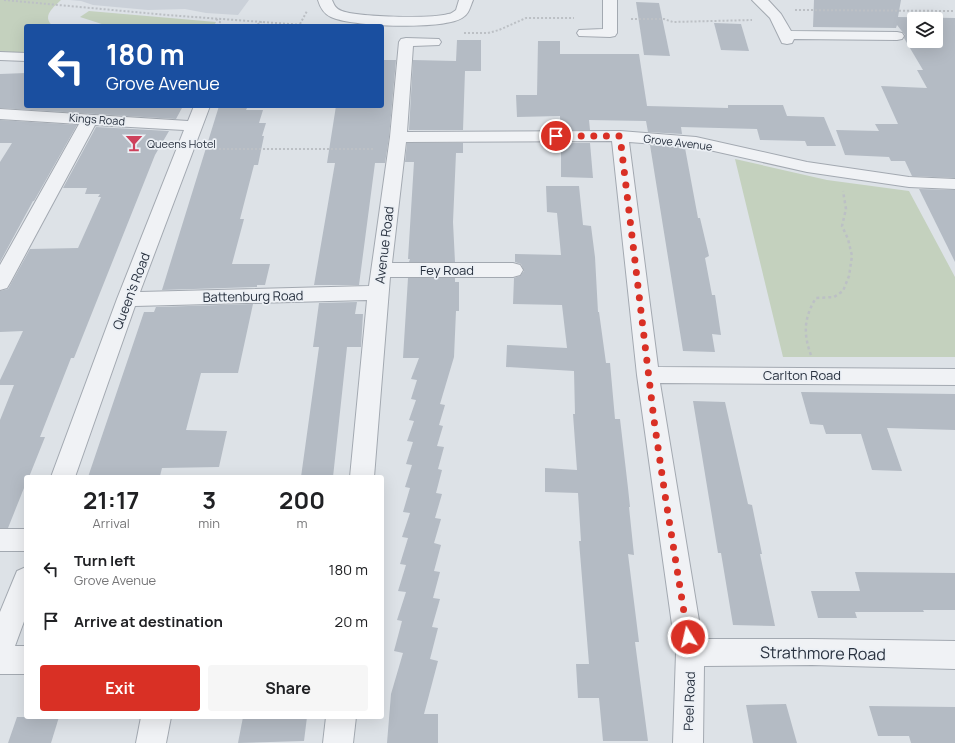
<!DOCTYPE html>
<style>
:root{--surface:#fff;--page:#f6f6f6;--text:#202124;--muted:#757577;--accent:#d93025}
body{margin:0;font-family:Manrope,sans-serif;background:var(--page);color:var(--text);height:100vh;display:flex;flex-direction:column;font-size:15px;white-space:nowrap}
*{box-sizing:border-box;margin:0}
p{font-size:13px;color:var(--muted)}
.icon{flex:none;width:22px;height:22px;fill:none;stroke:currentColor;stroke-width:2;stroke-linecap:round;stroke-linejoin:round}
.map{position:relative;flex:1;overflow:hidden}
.side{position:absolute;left:24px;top:475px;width:360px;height:244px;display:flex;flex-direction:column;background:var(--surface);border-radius:4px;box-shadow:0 4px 16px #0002}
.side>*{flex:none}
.banner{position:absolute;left:24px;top:24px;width:360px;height:84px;border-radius:4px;box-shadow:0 4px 16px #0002;background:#1a4fa0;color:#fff;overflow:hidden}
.controls{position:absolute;left:907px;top:12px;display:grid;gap:8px}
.controls a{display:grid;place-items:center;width:36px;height:36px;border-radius:4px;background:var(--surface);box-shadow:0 4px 16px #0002;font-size:20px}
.pin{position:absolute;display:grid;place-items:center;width:34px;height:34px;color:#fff;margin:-17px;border:2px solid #fff;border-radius:50%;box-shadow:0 1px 4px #0007}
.me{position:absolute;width:44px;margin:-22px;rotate:351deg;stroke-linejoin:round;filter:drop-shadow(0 0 3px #0008)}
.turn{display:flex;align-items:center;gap:14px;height:84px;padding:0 16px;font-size:18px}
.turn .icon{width:52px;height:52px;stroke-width:2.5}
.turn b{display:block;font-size:28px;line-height:34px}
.eta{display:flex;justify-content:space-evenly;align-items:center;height:68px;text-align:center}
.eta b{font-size:24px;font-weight:700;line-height:28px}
.primary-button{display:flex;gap:8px;margin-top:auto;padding:8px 16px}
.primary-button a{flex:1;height:46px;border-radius:4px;background:var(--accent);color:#fff;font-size:16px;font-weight:700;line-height:46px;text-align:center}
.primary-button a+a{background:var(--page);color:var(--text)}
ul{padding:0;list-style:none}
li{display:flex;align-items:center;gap:12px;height:52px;padding:0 16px}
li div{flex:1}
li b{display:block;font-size:15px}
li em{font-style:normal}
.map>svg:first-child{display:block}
.built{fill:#cbd1d9}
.green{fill:#c4d1be}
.building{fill:#b4bbc4;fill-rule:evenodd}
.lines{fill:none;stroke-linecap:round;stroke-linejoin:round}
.minor-casing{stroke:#a3a9b1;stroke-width:2}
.path-far1{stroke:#bcc0c5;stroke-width:2;stroke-dasharray:2 2;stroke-linecap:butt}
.path{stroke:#bcc0c5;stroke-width:2.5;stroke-dasharray:3 3;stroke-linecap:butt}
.minor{fill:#f0f2f5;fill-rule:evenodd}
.route{stroke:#d93025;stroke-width:7;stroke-dasharray:0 12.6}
.labels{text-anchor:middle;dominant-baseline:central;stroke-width:3.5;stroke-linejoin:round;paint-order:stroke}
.far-street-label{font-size:11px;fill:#27303e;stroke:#ecf0f5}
.far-poi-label{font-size:11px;fill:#27303e;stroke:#ecf0f5;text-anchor:start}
.street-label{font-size:13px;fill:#27303e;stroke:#ecf0f5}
.near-street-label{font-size:16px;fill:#27303e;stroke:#ecf0f5}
</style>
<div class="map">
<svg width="955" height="743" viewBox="0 0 955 743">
<rect width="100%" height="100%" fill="#dde2e7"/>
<polygon class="built" points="70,0 249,0 238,15 206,13 185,9 148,10 93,5 81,1"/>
<g class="green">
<path d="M0 0H61C54 7 41 16 53 26H26V55L0 53Z"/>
<polygon points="89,11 216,22 214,26 108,26 80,17"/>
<polygon points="735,159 827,180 909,191 955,277 955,357 783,357"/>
</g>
<g class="building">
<path d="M814 0H901L898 17 955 18V178L912 176 905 161H891L889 157 845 155 836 130 879 131 875 124H898L881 86 927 88 917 70H923L904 38 905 35 897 25 896 28 813 27ZM914 19H936V41H914Z"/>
<polygon points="636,2 659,3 670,56 644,55"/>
<polygon points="714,23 741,24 749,51 721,50"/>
<polygon points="457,40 481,40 481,71 465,71 463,130 409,130 413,60 456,61"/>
<polygon points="538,41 560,41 560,54 639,54 647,106 728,108 728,105 783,105 787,116 824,117 836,146 807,146 805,141 760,140 757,129 681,127 682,134 648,132 646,121 589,120 590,130 560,130 560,116 517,117 516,95 537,95"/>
<polygon points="382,60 396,60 389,137 385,163 375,163 359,285 314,285 335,163 327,163 336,106 382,106"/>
<polygon points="26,73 26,106 183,106 176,119 0,108 0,74"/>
<polygon points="219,106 248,106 246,110 263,110 259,123 266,123 262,136 264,136 258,165 254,165 240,219 244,219 232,264 270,264 265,285 257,285 257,287 162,290"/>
<polygon points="0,120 77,125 34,201 33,201 0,262 0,162 12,143 0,143"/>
<polygon points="96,127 169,131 155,155 74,358 71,358 40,437 45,437 29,477 26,477 26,483 8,528 0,528 0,420 14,385 0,385 0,380 23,331 0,332 0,291 8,289 30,249 78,248 101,197 98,197 100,194 85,194 87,188 63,188"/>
<polygon points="407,143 463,143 463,153 456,153 453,222 455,262 409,262 410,259 408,259 414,162 405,162"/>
<polygon points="561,143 590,143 593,178 561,177"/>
<polygon points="650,145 685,148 698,218 700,218 709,256 705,258 712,295 715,295 721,335 712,334 715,352 683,351"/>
<polygon points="546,186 579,186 583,225 591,226 595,257 598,312 599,312 606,363 610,363 615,419 620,419 628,488 630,507 629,507 634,555 628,554 639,642 635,642 648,741 603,741 599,698 578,698 576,664 589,664 579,541 581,541 578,493 545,492 545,468 577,470 573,414 575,414 574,371 506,367 507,345 567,348 562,305 513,304 514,278 520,276 524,271 521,264 515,262 515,254 561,255 557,213 547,212"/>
<polygon points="919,189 955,190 955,262"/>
<polygon points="408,278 455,278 455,282 459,282 459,311 456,311 454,357 440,404 445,405 439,425 443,426 437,446 444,447 438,469 442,470 436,493 442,494 435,518 441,519 434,543 441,545 434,571 440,572 433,598 440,599 432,627 438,628 430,659 438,661 424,714 438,714 438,743 387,743 391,694 403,653 394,651 402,621 397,620 406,592 398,591 406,565 400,564 408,538 402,537 410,513 403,512 410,488 405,487 412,465 406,464 413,442 407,441 414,421 409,420 416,400 411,399 417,380 411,379 419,358 403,358"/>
<polygon points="357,302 355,314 363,314 361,347 347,347 333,477 301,477 319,347 313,347 319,303"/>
<polygon points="253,304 238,373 201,373 186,430 227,431 219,467 162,468 160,476 88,477 144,312 154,312 156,307"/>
<polygon points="801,392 955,394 955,430 887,428 902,471 872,470 861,434 826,434 823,425 810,424"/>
<polygon points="693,401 725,402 748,504 752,505 762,554 760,554 775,626 733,625 721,553 718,553"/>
<polygon points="855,572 955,573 955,610 923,610 924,612 855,612 857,618 818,618 811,591 860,591"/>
<polygon points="786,704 797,743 753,743 746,705"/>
<polygon points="869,706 955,707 955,743 911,743 909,736 878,736"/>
<polygon points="17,717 59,717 51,743 8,743"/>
<polygon points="243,717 307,717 304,741 238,743"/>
</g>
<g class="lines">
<g class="minor-casing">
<g id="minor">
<path d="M318 0H332C334 5 336 9 342 11 357 17 431 19 448 14 451 14 453 12 456 10L459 0H473C470 7 469 14 462 18 443 30 352 27 331 17 324 14 320 7 318 0Z"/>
<polygon points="603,0 617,0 617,33 615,36 610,37 579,36 577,33 579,30 603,29"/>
<polygon points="752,0 768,0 769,1 781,14 791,31 897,32 902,33 904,36 902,39 897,40 794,39 792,43 787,44 782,43 770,18"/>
<polygon points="406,38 439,39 441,42 439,45 413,46 407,132 620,131 696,137 807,162 909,177 955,179 955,189 909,187 807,172 696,147 629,142 658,367 955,369 955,385 660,383 702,639 812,639 955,641 955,669 812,665 704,666 703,743 673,743 676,653 637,375 612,141 406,142 392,263 513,263 520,265 523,270 520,275 513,277 390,277 374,477 350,477 367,300 135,306 75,477 51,477 117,299 184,130 95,125 10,283 7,288 0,290 0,265 79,124 0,119 0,109 188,121 194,106 210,106 140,292 369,286 390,137 399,42 401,39"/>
<polygon points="0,52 26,53 26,61 0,60"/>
<rect x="0" y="529" width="26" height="22"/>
<polygon points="26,567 26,616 15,646 26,646 26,674 0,674 0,612 17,571"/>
<polygon points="141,717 171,717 166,743 136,743"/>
<polygon points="326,717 356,717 353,743 323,743"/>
</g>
</g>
<g class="path-far1">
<polyline points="4,0 167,15 317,26"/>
<polyline points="795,10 955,11"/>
<polyline points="216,19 220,22 217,26"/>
<polyline points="631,19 664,19 673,22 752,20"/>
<polyline points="300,24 307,11"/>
<polyline points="254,26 262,22"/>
<polyline points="464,33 488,33 499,30 526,18 574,18"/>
<polyline points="207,149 374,149"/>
</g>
<path class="path" d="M811 355C803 334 804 317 816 298L834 297 843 291 849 276 852 256 848 239 842 226 846 209 843 191"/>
<use href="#minor" class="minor"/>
</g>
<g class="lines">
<polyline class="route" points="556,136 620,136 654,420 665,495 688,637"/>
</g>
<defs>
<g id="bar-bare" transform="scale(1.38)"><path d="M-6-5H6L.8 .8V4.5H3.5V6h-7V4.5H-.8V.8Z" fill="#ce415c" stroke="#ecf0f5" stroke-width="2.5" paint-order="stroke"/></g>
</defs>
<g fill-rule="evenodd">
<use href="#bar-bare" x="134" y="143"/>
</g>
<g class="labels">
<g class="far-street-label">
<text transform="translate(97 119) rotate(4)">Kings Road</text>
<text transform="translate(678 142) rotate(7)">Grove Avenue</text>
</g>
<g class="far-poi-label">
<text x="147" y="143">Queens Hotel</text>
</g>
<g class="street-label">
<text transform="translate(384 245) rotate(-83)">Avenue Road</text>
<text x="447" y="270">Fey Road</text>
<text transform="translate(131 291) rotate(-69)">Queen's Road</text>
<text transform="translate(253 296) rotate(-1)">Battenburg Road</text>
<text x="802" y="375">Carlton Road</text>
<text transform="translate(689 701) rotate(-88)">Peel Road</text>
</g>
<g class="near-street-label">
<text transform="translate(823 653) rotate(1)">Strathmore Road</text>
</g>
</g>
</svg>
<div class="controls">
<a><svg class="icon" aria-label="layers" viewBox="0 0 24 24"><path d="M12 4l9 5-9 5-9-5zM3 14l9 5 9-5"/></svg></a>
</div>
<div class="pin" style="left:556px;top:136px;background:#d93025"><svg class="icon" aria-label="arrive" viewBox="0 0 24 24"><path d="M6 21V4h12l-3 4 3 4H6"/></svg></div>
<svg class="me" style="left:688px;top:637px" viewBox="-20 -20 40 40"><circle r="17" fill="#d93025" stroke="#fff" stroke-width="3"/><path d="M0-11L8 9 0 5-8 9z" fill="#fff"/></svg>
<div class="banner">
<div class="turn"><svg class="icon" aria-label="left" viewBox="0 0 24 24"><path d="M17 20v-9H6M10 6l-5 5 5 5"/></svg><div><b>180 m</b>Grove Avenue</div></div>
</div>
<section class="side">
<div class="eta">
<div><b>21:17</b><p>Arrival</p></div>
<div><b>3</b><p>min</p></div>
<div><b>200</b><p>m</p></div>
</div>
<ul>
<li><svg class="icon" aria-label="left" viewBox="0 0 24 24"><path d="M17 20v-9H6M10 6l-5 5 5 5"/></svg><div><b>Turn left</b><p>Grove Avenue</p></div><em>180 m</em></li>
<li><svg class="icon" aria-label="arrive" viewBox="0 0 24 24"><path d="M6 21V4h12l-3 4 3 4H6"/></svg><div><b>Arrive at destination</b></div><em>20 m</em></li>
</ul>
<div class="primary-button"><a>Exit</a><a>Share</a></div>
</section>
</div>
